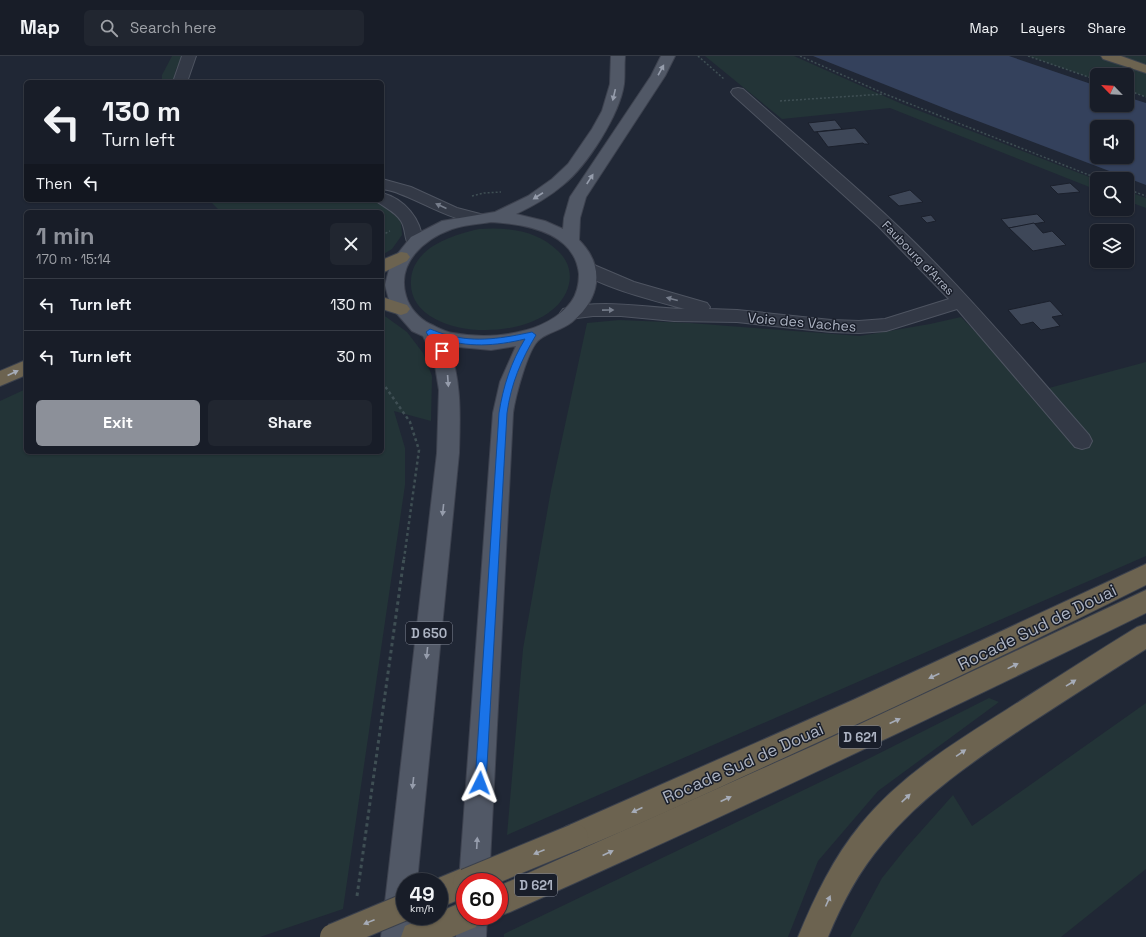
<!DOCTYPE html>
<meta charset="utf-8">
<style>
:root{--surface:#181d28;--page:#212630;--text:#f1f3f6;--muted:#9fa2a8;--line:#363b45;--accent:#8c9099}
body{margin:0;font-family:"Space Grotesk",sans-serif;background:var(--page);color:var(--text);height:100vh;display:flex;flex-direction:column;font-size:15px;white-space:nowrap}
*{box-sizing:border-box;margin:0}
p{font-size:13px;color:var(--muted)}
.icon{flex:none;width:22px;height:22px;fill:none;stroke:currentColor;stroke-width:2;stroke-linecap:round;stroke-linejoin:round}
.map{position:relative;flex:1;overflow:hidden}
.side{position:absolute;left:24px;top:154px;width:360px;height:244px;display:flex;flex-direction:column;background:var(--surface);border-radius:6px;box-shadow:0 1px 3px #0004,0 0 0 1px var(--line)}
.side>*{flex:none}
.guide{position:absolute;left:24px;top:24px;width:360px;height:122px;border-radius:6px;box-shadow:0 1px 3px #0004,0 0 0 1px var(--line);background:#181d28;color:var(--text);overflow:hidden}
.needle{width:26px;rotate:295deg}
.controls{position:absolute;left:1090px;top:12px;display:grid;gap:8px}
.controls a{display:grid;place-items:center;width:44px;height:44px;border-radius:6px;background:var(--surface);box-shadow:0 1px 3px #0004,0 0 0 1px var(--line);font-size:20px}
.speed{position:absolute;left:396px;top:817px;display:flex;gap:8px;font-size:20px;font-weight:700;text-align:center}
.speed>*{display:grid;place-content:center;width:52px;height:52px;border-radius:50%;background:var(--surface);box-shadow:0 1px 3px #0004,0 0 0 1px var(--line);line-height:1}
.speed small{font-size:10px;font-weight:400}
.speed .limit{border:6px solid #d22;background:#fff;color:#111}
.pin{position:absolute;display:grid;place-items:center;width:34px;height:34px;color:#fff;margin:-17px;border-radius:8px;box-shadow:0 2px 6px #0006}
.me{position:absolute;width:44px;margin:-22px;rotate:3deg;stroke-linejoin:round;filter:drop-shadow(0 0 3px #0008)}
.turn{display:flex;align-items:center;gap:14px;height:84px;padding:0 12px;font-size:18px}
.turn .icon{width:52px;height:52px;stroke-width:2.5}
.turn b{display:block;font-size:28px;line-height:34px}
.then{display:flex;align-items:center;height:38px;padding:0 12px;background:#0003;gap:8px;font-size:15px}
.round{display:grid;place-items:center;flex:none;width:42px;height:42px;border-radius:6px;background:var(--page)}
.head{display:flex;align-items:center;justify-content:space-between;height:68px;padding:0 12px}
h1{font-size:24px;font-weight:700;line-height:30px;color:var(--accent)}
.primary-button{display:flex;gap:8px;margin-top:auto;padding:8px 12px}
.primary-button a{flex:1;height:46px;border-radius:6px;background:var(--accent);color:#fff;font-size:16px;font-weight:700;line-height:46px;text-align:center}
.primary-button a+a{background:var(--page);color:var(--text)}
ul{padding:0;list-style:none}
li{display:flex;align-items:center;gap:12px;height:52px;padding:0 12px;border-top:1px solid var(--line)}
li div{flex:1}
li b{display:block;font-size:15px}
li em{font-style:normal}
header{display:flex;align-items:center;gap:24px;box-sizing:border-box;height:56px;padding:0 20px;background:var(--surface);border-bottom:1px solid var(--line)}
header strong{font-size:19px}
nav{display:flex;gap:22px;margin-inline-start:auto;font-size:14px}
.search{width:280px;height:36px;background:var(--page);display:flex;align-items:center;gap:10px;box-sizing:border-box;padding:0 14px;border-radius:6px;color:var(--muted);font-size:15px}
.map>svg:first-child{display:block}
.green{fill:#233437}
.water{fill:#34415c;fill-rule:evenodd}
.building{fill:#3e4758;stroke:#1b202c}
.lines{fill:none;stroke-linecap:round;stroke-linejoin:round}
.minor-casing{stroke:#4e5461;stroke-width:2}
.major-casing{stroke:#3d424f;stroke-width:2}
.highway-casing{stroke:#3b414d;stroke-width:2}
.path-far2{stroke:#3f4f54;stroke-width:1.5;stroke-dasharray:2 2;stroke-linecap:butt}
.path-far1{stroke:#3f4f54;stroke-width:2.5;stroke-dasharray:3 3;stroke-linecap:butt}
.path{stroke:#3f4f54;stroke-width:3;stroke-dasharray:3.5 3.5;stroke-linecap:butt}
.minor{fill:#333946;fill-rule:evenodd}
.major{fill:#515866;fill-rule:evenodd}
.highway{fill:#6c6350;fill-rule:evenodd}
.highway-bridge-casing{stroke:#3b414d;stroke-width:28;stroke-linecap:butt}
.highway-bridge{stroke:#6c6350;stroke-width:26}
.oneway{fill:#969dac}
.oneway2{fill:#767d8b}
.oneway3{fill:#a6acb8}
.route{fill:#1a73e8;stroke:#114b97}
.labels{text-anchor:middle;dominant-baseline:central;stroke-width:3;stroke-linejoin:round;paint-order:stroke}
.far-street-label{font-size:12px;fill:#adb4c3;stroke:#191e2a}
.shield{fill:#191e2a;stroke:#818795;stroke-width:1}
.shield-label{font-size:13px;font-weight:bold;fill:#adb4c3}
.street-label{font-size:14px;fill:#adb4c3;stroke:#191e2a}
.near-street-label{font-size:17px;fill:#adb4c3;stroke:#191e2a}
</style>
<header>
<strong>Map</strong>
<div class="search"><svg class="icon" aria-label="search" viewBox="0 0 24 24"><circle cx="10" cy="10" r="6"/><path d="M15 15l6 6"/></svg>Search here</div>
<nav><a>Map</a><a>Layers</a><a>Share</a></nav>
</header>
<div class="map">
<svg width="1146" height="881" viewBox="0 0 1146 881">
<rect width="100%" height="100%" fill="#202735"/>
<g class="green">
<polygon points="172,0 183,0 176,13 173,26 162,26 162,19"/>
<polygon points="705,0 794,0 902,48 1097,124 1097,134 890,52 782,63"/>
<polygon points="1028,0 1146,0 1146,41 1127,34 1127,19 1097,19 1097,24"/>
<polygon points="1127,135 1146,142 1146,152 1127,145"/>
<polygon points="209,144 371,144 383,149 401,165 402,179 392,193 382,199 382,156 221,156"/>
<path d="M479 173C507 171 537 174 558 195 567 203 572 216 569 228 555 291 406 289 411 224 413 191 453 179 479 173Z"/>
<polygon points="382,258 407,276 423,297 432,320 431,365 394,355 405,392 405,429 343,853 260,881 0,881 0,345 26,333 26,396 382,396"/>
<polygon points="961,261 1034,336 1146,306 1146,500 507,779 523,593 551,434 587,267 619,264 690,267 860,280 930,268"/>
<polygon points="989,642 999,646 878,735 818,805 788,881 504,881 504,878 862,706"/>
<polygon points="1146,647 1146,813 1061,881 850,881 882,822 906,792 953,739 972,770"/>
</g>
<path class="water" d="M813 0H1009L1097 30V49H1127V41L1146 47V129L954 56ZM1097 71H1127V101H1097Z"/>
<g class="building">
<polygon points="835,64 842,73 814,76 808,67"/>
<polygon points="855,72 869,88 864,88 863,87 828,91 817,76"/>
<polygon points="1070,127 1080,136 1058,138 1050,130"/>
<polygon points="910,134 923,146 899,150 888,140"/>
<polygon points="1037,158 1045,166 1009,172 1001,163"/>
<polygon points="931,159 936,165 927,167 921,161"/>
<polygon points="1034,167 1043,177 1052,175 1066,189 1033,195 1009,172"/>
<polygon points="1050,245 1063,259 1052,261 1060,270 1041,274 1033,266 1021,269 1008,254"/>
</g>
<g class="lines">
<g class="minor-casing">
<g id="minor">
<polygon points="182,0 196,0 187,26 173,26"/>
<path d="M738 32 743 33C807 90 874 144 934 206 988 261 1038 321 1089 379L1092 385 1089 391 1082 393 1075 391 957 253 886 275 859 277 831 276 737 266 674 265 621 260H593L569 263 563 261 560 257 563 253C603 242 645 252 685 253 664 247 589 229 578 212L581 208 587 206 634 226 707 247 710 251 709 253 737 254 831 264 859 265 885 263 949 243 878 170 733 39 731 36 733 33Z"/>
<path d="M382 123 411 131 457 152 484 159 486 162 484 165C462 171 421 145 400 138 394 135 388 134 382 133Z"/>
<path d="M382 137C405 143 421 163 423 186L421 190 415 191 409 190C404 182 406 173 401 165 395 155 383 151 375 144H382Z"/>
</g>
</g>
<g class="major-casing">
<g id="major">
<path d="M611 0H625C624 9 625 19 624 28 620 58 587 110 563 129 549 141 533 150 516 158L545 165 563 173 564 162 570 141 651 20 661 0H675L665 20 586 141 580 162 579 184C606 211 600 243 572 266 562 274 549 276 540 283 528 291 515 342 513 357L489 826H465V837L459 826 493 357 500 326 516 290 491 294 448 290C462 324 460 360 459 397L417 826H405V860H413L411 881H381L437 397 439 334 434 303 423 280 412 275 391 251 385 229 391 206 411 181 442 165 495 156 528 140 552 123 568 108 592 73 602 55 610 28ZM491 166C525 168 575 176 579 218 579 228 577 238 571 246 546 279 490 284 453 277 445 276 437 271 430 268 419 263 409 251 406 240 396 207 424 183 452 173 464 169 479 168 491 166Z"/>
<polygon points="465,848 465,860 487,860 486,881 456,881 457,860 461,849"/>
</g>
</g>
<g class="highway-casing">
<g id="highway">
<polygon points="1101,0 1121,0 1146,9 1146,17 1103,3"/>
<polygon points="401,196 407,197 410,201 407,205 382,217 382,204"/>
<polygon points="382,241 407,249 410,253 407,257 401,259 382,253"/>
<polygon points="26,304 26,319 0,330 0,315"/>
<path d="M1146 508V529C1020 592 894 652 766 710 703 739 639 769 575 795L565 791 561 781 565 771 853 644Z"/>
<path d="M1146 534V557C936 660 724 761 510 856L499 860V830L815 689Z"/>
<path d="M1146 568V593C1106 618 1066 644 1026 670 975 704 923 739 883 787 859 815 842 847 828 881H798C815 840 833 802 861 768 900 720 955 686 1006 654 1050 626 1093 598 1137 571Z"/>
<polygon points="465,811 475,816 480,826 465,826 465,841 439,852 439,826 429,826"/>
<polygon points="465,845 465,860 480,860 476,871 452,881 401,881 405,870 429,860 439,860 439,856"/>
</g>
</g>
<g class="path-far2">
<polyline points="698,0 724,23"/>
<polyline points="800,0 885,38 1099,123"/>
<polyline points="1028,0 1097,24"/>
<polyline points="1127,34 1146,41"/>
<polyline points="780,45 884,38"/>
<polyline points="1127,133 1146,140"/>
<polyline points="472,140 484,137 501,136"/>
<polyline points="382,179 390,175"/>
</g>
<polyline class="path-far1" points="382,326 410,366 419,394 404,503"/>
<polyline class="path" points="357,840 404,502"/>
<use href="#minor" class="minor"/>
<use href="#major" class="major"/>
<use href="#highway" class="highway"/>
<g class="highway-bridge-casing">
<g id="highway-bridge">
<polyline points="466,826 575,781"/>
<polyline points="333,881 405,851"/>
</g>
</g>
<use href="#highway-bridge" class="highway-bridge"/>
</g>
<defs><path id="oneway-solid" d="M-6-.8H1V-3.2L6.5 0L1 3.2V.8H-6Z"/></defs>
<g class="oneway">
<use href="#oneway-solid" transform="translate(661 14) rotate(-61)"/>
<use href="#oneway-solid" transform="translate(614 39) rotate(103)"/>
<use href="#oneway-solid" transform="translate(590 123) rotate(-57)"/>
<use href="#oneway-solid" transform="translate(538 140) rotate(147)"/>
<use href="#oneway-solid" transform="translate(448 325) rotate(86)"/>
<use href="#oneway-solid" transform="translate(443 454) rotate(96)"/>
<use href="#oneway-solid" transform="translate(427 597) rotate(96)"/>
<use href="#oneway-solid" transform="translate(413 727) rotate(96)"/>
<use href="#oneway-solid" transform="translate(477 787) rotate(-87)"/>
</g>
<g class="oneway2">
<use href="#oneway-solid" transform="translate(441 150) rotate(-156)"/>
<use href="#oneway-solid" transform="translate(672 243) rotate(-165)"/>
<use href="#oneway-solid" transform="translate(608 254) rotate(-1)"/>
</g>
<g class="oneway3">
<use href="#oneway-solid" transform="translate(13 317) rotate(-25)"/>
<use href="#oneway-solid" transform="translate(1013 610) rotate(-26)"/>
<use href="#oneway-solid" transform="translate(934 620) rotate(155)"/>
<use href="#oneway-solid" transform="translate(1071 627) rotate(-32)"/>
<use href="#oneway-solid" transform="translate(895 665) rotate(-25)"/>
<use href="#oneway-solid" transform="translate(961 697) rotate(-34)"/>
<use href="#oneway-solid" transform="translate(906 742) rotate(-43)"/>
<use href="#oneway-solid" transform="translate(726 743) rotate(-25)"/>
<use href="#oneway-solid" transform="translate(637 754) rotate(156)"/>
<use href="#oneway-solid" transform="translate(539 796) rotate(158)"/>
<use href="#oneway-solid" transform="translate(608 797) rotate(-25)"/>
<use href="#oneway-solid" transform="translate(828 845) rotate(-66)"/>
<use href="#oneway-solid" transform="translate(369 866) rotate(158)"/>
</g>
<path class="route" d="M430 273C436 275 442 278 448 279 476 287 504 282 532 276L536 279C521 304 511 328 507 357L486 727 484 731 480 732 476 731 475 727 499 357C503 331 511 306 525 283 496 290 467 292 439 282L446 295 442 298 439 297 426 276Z"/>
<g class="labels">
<g class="far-street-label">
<text transform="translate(918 202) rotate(46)">Faubourg d'Arras</text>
</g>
<g class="shield">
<rect x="406" y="566" width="46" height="22" rx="3"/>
<rect x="839" y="670" width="42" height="22" rx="3"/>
<rect x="515" y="818" width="42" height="22" rx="3"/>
</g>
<g class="shield-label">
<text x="429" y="577">D 650</text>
<text x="860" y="681">D 621</text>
<text x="536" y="829">D 621</text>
</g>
<g class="street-label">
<text transform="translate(802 266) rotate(5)">Voie des Vaches</text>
</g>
<g class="near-street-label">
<text transform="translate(1037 571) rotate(-26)">Rocade Sud de Douai</text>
<text transform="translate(743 707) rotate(-24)">Rocade Sud de Douai</text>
</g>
</g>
</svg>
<div class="controls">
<a><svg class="needle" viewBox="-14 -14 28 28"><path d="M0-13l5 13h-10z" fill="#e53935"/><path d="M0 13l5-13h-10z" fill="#9fa2a8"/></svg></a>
<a><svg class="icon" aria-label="sound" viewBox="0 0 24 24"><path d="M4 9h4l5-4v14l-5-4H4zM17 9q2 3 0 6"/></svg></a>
<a><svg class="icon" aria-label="search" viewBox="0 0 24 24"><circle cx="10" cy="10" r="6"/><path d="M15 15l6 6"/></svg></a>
<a><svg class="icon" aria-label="layers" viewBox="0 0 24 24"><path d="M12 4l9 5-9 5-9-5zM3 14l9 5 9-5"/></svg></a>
</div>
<div class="speed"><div>49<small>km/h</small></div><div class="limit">60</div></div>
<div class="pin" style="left:442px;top:295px;background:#d93025"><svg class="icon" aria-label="arrive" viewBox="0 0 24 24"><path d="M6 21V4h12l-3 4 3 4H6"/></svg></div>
<svg class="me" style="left:480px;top:727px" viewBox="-20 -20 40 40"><path d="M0-17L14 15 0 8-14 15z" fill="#1a73e8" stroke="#fff" stroke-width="4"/></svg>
<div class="guide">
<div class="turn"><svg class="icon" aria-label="left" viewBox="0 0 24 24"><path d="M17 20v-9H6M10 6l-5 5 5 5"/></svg><div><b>130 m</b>Turn left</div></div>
<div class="then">Then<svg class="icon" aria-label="left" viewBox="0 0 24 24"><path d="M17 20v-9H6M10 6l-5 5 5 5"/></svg></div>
</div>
<section class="side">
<div class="head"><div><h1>1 min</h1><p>170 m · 15:14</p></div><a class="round"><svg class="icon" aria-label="close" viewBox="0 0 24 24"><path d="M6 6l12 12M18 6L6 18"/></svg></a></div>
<ul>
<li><svg class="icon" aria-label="left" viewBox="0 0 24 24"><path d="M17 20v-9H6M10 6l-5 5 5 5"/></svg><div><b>Turn left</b></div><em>130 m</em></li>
<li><svg class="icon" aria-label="left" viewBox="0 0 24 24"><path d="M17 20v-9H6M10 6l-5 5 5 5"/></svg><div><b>Turn left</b></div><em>30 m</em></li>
</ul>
<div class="primary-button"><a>Exit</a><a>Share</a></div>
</section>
</div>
